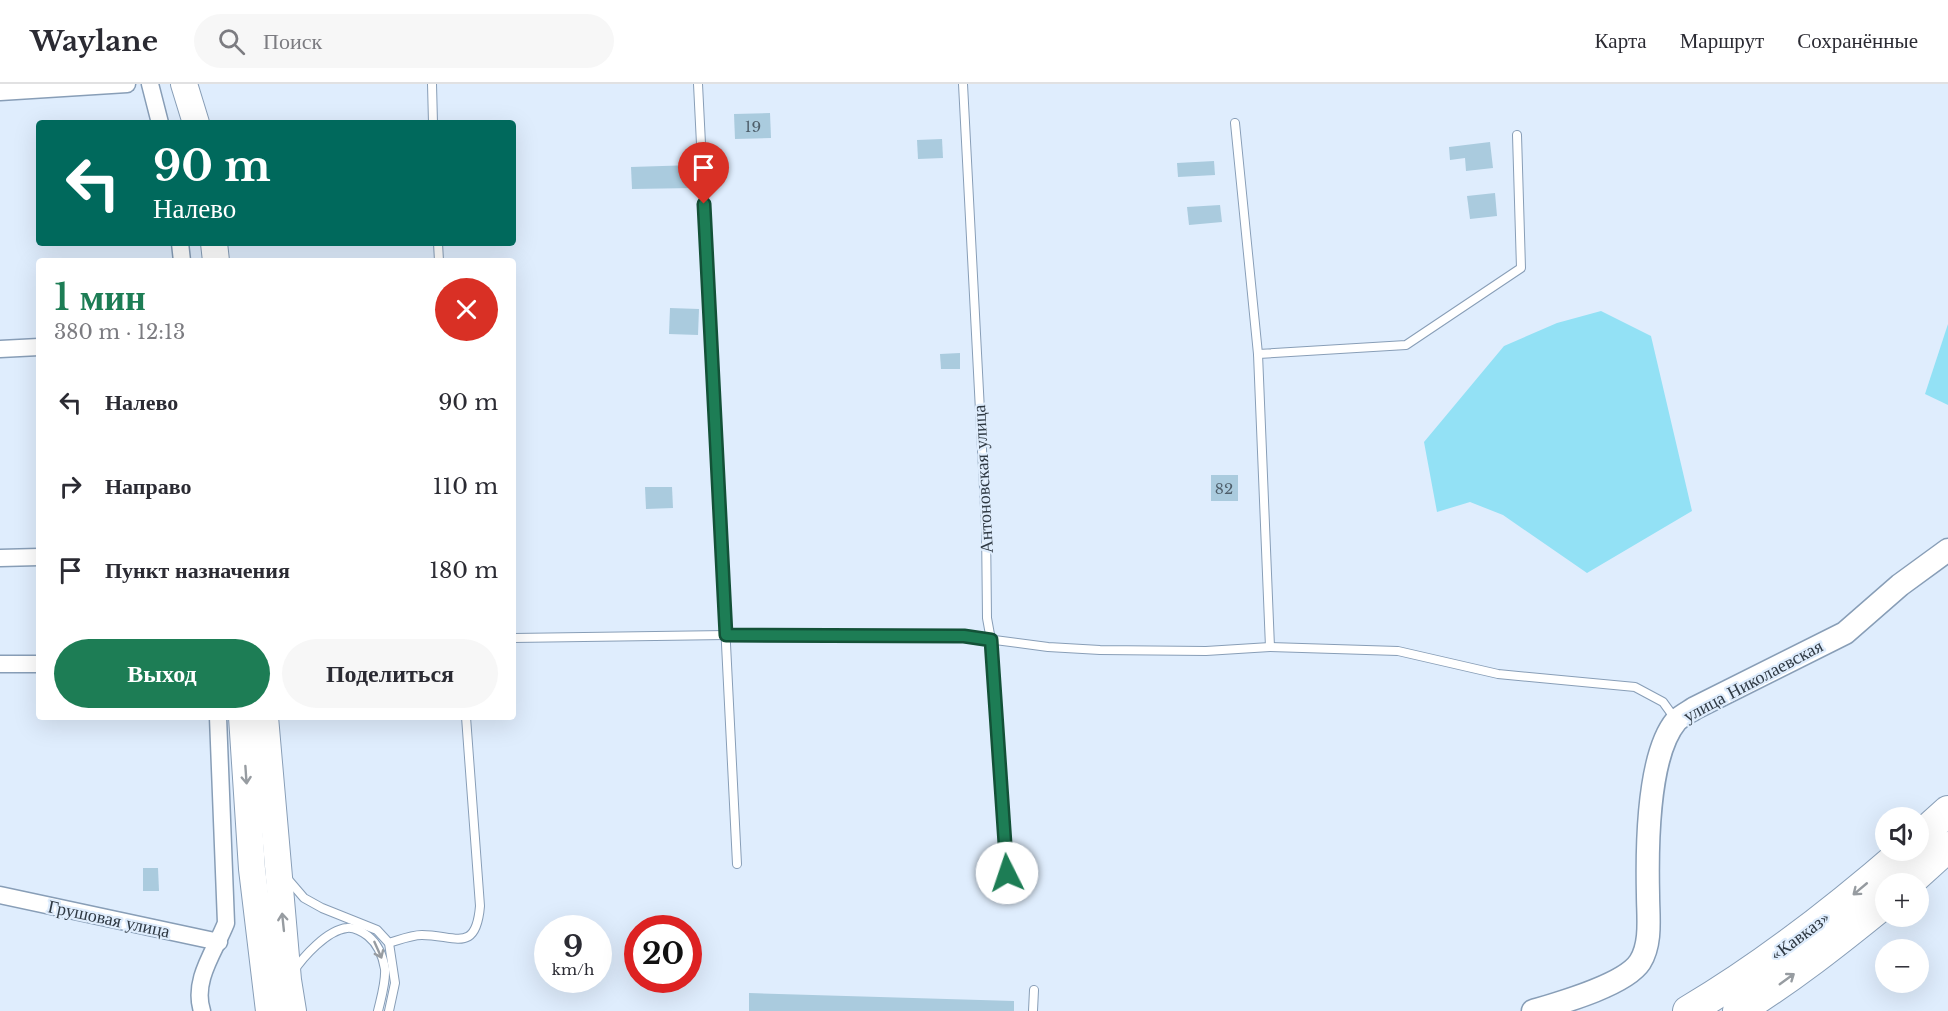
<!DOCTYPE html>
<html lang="ru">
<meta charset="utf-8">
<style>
:root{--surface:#fff;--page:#f7f7f7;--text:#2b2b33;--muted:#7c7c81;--line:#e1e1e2;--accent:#1d7d55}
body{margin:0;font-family:"Libre Baskerville",serif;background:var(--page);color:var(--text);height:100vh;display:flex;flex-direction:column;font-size:22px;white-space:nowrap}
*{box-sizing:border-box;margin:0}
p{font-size:20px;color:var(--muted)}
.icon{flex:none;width:33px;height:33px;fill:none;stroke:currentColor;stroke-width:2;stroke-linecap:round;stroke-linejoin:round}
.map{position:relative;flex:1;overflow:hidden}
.details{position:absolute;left:36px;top:174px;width:480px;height:462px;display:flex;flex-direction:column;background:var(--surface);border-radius:6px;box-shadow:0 6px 24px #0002}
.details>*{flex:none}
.guide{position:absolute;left:36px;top:36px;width:480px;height:126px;border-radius:6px;box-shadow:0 6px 24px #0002;background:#00695c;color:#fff;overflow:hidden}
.tools{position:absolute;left:1875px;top:723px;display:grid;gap:12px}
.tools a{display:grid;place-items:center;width:54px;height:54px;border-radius:50%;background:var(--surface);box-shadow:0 6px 24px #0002;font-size:30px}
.speed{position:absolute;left:534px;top:831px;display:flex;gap:12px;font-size:30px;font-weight:700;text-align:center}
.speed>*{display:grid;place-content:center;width:78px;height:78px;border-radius:50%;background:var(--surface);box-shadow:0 6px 24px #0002;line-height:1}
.speed small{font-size:15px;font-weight:400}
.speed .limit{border:9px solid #d22;background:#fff;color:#111}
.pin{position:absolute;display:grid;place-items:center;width:51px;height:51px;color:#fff;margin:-62px -26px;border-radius:50% 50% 50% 0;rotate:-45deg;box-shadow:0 0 6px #0007}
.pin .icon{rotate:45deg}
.me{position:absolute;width:66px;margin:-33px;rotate:356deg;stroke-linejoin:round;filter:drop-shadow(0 0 4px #0008)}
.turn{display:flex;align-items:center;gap:21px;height:126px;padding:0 18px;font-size:27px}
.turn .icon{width:78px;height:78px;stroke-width:2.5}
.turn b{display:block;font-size:42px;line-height:51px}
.round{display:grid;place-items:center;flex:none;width:63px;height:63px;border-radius:32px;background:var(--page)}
.summary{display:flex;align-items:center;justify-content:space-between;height:102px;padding:0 18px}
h1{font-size:36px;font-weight:600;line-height:45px;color:var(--accent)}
.button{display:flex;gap:12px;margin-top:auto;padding:12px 18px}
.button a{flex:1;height:69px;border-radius:36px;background:var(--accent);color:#fff;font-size:24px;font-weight:600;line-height:69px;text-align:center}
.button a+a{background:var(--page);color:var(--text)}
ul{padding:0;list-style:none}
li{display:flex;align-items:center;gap:18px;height:84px;padding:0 18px}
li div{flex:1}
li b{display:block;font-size:22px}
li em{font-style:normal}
header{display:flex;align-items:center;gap:36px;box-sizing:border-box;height:84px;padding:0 30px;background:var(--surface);border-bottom:2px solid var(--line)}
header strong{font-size:28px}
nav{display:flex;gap:33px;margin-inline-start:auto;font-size:21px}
.search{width:420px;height:54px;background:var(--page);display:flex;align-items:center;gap:15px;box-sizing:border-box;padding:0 21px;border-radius:33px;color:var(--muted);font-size:22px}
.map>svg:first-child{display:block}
.water{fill:#93e1f5}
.building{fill:#aacbde}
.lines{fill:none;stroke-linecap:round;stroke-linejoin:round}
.lane-casing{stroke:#889eb7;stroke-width:10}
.street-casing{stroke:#889eb7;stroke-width:19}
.secondary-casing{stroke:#889eb7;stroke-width:25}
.primary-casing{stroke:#889eb7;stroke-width:28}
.highway-casing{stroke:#889eb7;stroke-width:32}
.lane{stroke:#fff;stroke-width:8}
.street{stroke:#fff;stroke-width:16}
.secondary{stroke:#fff;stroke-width:22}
.primary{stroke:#fff;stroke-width:26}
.highway{stroke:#fff;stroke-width:30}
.oneway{stroke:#979ca1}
.route-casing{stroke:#135137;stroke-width:15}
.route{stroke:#1d7d55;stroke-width:10}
.labels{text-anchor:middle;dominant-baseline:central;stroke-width:4.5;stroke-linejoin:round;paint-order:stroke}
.number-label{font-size:15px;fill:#4e5e6a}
.street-label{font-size:18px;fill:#2f3943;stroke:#dfedfd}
</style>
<header>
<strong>Waylane</strong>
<div class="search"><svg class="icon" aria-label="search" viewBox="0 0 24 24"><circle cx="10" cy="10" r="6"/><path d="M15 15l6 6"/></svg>Поиск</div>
<nav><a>Карта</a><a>Маршрут</a><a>Сохранённые</a></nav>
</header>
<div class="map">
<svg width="1948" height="927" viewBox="0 0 1948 927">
<rect width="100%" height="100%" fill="#dfedfd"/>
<g class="water">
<polygon points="1601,227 1651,252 1692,427 1587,489 1503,431 1470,418 1437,428 1424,358 1504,262 1557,239"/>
<polygon points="1948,240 1948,321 1925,310"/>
</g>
<g class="building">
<polygon points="770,29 771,54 735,55 734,30"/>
<polygon points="942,55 943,74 918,75 917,56"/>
<polygon points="1490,58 1493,84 1466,87 1465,74 1450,76 1449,63"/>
<polygon points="1214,77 1215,91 1178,93 1177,79"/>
<polygon points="694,81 694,104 632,105 631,83"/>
<polygon points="1495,109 1497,132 1470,135 1467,112"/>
<polygon points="1220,121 1222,138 1189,141 1187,123"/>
<polygon points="670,224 699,225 698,251 669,250"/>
<polygon points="960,269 960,285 941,285 940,270"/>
<rect x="1211" y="391" width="27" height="26"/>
<polygon points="645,403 672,403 673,424 646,425"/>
<polygon points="143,784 158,784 159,807 143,807"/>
<polygon points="749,909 1014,917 1014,927 749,927"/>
</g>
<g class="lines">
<g class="lane-casing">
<g id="lane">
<polyline points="432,0 433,39"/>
<polyline points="698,0 737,780"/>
<polyline points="963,0 986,442 987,534 991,556 1007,789"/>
<polyline points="1235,39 1258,270 1270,563"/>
<polyline points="438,159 439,177"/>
<polyline points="1258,270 1406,261 1521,184 1517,51"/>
<polyline points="513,554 726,551 964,552 1048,563 1100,566 1206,567 1270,563 1398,567 1498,590 1635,603 1663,618 1676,636"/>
<polyline points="286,793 304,814 322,824 377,846 389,859 395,899 389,927"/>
<path d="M389 859C399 856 411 851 422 851 455 851 476 870 480 822L466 633"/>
<path d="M293 888C303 873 327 846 347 844 354 843 363 848 368 852 378 860 383 873 385 885 386 898 381 914 378 927"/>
<polyline points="1033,927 1034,906"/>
</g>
</g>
<g class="street-casing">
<g id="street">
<polyline points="150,0 160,39"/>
<polyline points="0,8 127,0"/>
<polyline points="180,159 182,177"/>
<polyline points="0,265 39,263"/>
<polyline points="0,474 39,473"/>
<polyline points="0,580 39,580"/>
<polyline points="0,811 219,858"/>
<path d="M202 927C192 896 215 867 226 839L218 633"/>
</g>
</g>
<g class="secondary-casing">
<path id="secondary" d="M1533 927C1560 919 1625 901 1640 878 1652 859 1648 832 1648 811 1647 767 1647 672 1676 637 1681 632 1689 628 1695 624L1845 549 1900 501 1948 466"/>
</g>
<g class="primary-casing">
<g id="primary">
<polyline points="184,0 196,39"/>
<polyline points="214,159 216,177"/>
<polyline points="242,633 252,785 269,927"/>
<polyline points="265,633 288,896 293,927"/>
</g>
</g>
<g class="highway-casing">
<g id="highway">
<polyline points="1918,754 1948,727"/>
<polyline points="1907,800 1948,763"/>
<path d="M1688 927C1766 881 1836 826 1905 766"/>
<path d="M1738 927C1790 895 1838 857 1886 818"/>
</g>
</g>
<use href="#lane" class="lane"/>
<use href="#street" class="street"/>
<use href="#secondary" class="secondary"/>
<use href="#primary" class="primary"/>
<use href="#highway" class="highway"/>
</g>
<defs><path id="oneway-shaft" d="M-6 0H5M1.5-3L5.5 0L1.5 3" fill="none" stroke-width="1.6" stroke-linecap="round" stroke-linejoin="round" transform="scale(1.5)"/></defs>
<g class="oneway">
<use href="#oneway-shaft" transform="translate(246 691) rotate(86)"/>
<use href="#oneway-shaft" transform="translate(1860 805) rotate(140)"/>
<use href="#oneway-shaft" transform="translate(283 838) rotate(-96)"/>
<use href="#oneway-shaft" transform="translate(378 866) rotate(66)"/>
<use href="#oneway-shaft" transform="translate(1787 895) rotate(-36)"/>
</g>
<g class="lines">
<g class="route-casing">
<polyline id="route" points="704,120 726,551 964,552 991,556 1007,789"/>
</g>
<use href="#route" class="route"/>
</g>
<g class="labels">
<g class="number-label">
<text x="753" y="42">19</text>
<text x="1224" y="404">82</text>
</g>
<g class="street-label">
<text transform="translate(983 395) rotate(-93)">Антоновская улица</text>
<text transform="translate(1753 597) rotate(-28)">улица Николаевская</text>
<text transform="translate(109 835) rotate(12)">Грушовая улица</text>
<text transform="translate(1800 852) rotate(-37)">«Кавказ»</text>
</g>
</g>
</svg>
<div class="tools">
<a><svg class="icon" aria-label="sound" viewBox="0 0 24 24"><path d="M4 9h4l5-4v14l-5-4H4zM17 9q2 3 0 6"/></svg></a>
<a>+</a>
<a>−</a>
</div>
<div class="speed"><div>9<small>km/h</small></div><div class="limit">20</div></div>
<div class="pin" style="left:704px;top:120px;background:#d93025"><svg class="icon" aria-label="arrive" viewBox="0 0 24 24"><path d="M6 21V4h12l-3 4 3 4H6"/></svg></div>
<svg class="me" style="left:1007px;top:789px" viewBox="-20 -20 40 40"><circle r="19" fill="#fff"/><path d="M0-13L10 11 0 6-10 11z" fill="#1d7d55"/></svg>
<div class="guide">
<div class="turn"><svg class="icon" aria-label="left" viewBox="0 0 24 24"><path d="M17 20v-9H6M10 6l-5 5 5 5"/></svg><div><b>90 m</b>Налево</div></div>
</div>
<section class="details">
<div class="summary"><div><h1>1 мин</h1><p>380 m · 12:13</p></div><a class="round" style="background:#d93025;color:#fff"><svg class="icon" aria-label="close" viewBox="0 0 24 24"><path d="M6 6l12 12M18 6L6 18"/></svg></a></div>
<ul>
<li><svg class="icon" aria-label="left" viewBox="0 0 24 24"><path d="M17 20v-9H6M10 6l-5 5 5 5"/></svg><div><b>Налево</b></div><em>90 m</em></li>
<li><svg class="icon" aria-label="right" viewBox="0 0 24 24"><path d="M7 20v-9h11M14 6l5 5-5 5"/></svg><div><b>Направо</b></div><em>110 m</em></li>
<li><svg class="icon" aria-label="arrive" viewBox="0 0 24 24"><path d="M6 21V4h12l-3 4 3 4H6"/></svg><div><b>Пункт назначения</b></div><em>180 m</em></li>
</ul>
<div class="button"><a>Выход</a><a>Поделиться</a></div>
</section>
</div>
